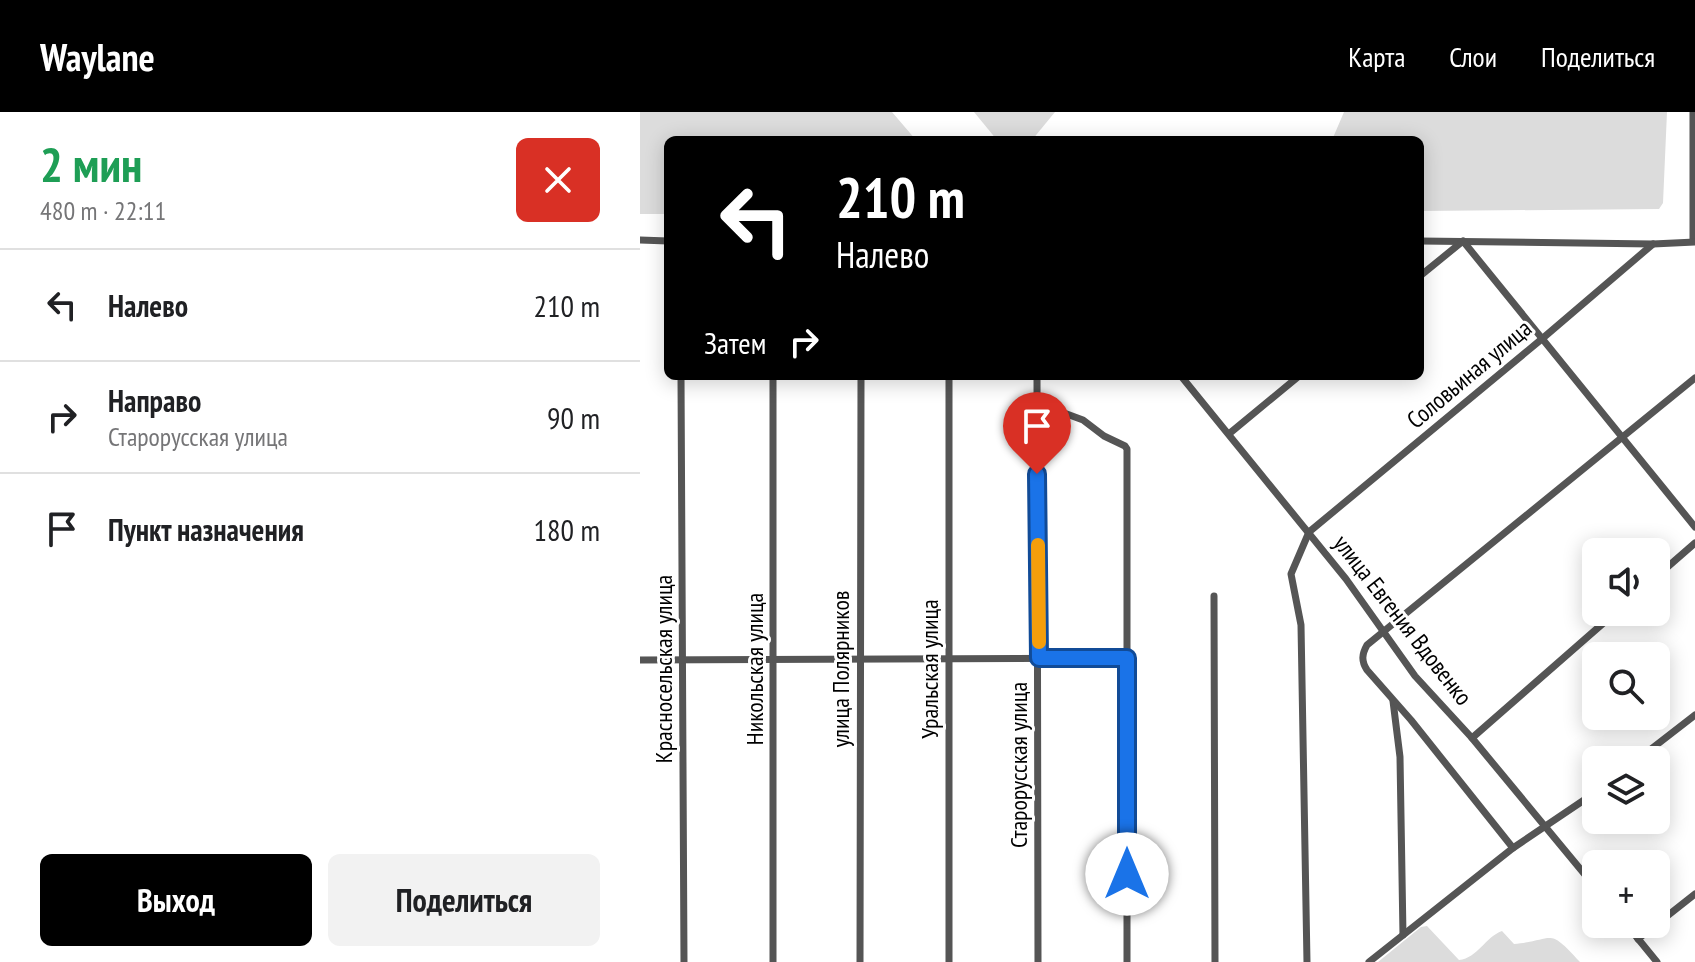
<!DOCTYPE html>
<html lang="ru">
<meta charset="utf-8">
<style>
:root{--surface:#fff;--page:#f2f2f2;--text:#202124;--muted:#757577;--line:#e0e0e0;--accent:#000}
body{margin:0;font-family:"PT Sans Narrow",sans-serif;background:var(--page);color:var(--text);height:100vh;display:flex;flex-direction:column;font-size:30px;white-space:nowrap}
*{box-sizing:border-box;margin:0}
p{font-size:26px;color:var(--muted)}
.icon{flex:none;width:44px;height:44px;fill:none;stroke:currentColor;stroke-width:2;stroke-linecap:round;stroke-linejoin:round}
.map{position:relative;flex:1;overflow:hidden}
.drawer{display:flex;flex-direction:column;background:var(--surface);width:640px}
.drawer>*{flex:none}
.top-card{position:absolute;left:24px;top:24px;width:760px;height:244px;border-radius:12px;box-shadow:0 4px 20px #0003;background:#000;color:#fff;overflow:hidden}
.buttons{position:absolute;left:942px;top:426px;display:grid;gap:16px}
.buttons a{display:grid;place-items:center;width:88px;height:88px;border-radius:12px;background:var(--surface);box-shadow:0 4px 20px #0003;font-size:40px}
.pin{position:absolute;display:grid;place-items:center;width:68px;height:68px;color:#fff;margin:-82px -34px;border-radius:50% 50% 50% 0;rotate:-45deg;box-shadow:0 0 8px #0007}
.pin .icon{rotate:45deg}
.me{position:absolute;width:88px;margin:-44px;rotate:0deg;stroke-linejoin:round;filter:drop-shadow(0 0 6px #0008)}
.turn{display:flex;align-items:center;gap:28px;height:168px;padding:0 40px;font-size:36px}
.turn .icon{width:104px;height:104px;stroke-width:2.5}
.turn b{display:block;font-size:56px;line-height:68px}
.then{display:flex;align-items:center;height:76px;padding:0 40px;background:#0003;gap:16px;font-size:30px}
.round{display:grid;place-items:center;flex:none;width:84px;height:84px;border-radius:12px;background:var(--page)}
.head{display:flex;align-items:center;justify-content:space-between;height:136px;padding:0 40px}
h1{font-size:48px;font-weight:600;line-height:60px;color:#1e9e55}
.button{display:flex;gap:16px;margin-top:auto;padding:16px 40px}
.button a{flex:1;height:92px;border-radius:12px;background:var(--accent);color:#fff;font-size:32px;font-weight:600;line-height:92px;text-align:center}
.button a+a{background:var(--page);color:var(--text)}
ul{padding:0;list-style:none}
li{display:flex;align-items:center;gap:24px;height:112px;padding:0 40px;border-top:2px solid var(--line)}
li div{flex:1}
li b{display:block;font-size:30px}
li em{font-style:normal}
header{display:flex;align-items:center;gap:48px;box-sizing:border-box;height:112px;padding:0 40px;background:var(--accent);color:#fff}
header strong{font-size:38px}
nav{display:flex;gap:44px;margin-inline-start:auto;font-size:28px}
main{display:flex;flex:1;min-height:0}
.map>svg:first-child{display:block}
.green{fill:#dcdcdc}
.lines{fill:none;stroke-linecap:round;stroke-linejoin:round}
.street{stroke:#555;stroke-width:7}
.route-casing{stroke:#114b97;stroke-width:20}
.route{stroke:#1a73e8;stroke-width:14}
.slow{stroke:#f59e0b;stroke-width:14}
.labels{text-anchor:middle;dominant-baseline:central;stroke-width:6;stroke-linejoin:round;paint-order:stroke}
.street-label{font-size:24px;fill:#000;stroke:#fff}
</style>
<header>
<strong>Waylane</strong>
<nav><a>Карта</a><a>Слои</a><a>Поделиться</a></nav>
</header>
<main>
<section class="drawer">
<div class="head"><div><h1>2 мин</h1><p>480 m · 22:11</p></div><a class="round" style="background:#d93025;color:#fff"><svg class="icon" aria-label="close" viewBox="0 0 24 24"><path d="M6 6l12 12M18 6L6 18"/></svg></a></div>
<ul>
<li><svg class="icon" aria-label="left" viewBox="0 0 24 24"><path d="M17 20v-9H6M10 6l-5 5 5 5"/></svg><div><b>Налево</b></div><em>210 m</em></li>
<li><svg class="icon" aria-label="right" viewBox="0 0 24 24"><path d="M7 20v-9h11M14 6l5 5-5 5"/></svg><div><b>Направо</b><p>Старорусская улица</p></div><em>90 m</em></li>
<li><svg class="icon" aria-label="arrive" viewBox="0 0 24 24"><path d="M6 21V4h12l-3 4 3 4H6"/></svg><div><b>Пункт назначения</b></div><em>180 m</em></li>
</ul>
<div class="button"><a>Выход</a><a>Поделиться</a></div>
</section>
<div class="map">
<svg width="1055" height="850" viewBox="0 0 1055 850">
<rect width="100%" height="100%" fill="#fff"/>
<g class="green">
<polygon points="0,0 252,0 276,28 28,28 28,102 0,102"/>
<polygon points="334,0 415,0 392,28 357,28"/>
<polygon points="704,0 1027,0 1023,91 1019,97 780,99 780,28 692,28"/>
<path d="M787 814 819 848C838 846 845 825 862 819L874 832C916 828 907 814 940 850H738L781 815Z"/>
</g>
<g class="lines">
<g class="street">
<polyline points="1053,0 1053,129"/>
<polyline points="0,128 28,129"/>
<polyline points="780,129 1013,132 1055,130"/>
<polyline points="780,164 823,129 1055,415"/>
<polyline points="41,264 44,850"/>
<polyline points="133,264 133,850"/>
<polyline points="397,264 398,850"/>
<polyline points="541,264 706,467 775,564 832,626 956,776"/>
<polyline points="397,291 443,308 464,324 485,334 487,337 487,850"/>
<polyline points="590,321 659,264"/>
<polyline points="1016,465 1055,431"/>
<polyline points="574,484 575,850"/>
<polyline points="0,548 487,546"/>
<polyline points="753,589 760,645 763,823"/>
<polyline points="832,626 976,500"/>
<polyline points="997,648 1055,603"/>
<path d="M873 736 771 608 727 558C721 549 722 542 727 533L1055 266"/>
<polyline points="986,812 1017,850"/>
<polyline points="998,827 1055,782"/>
<polyline points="220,850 221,264"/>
<polyline points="309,850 309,264"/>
<polyline points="667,850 661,513 651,462 669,420 903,226 1013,132"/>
<polyline points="729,850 873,736 956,680"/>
</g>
</g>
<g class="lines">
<g class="route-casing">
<polyline id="route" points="397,362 399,546 487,546 487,762"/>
</g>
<use href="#route" class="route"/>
<polyline class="slow" points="398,433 399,530"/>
</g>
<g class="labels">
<g class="street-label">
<text transform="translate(829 262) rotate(-40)">Соловьиная улица</text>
<text transform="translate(763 508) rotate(52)">улица Евгения Вдовенко</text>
<text transform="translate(23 557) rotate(-90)">Красносельская улица</text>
<text transform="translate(114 557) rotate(-90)">Никольская улица</text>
<text transform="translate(200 557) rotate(-90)">улица Полярников</text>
<text transform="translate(289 557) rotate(-90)">Уральская улица</text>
<text transform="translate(378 653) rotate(-90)">Старорусская улица</text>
</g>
</g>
</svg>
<div class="buttons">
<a><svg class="icon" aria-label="sound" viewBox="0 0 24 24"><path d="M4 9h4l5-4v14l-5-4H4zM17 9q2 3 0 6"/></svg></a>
<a><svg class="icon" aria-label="search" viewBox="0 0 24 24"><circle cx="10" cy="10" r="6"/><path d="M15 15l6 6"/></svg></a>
<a><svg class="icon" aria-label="layers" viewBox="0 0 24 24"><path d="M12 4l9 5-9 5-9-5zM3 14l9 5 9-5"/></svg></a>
<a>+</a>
</div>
<div class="pin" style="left:397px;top:362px;background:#d93025"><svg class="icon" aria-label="arrive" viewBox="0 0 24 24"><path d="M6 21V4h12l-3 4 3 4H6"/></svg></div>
<svg class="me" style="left:487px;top:762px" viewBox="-20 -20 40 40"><circle r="19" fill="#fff"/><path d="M0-13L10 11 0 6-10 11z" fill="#1a73e8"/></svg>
<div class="top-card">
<div class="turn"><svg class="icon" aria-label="left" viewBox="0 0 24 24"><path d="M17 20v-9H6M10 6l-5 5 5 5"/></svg><div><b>210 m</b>Налево</div></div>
<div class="then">Затем<svg class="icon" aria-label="right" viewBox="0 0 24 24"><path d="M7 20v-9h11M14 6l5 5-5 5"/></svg></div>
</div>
</div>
</main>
